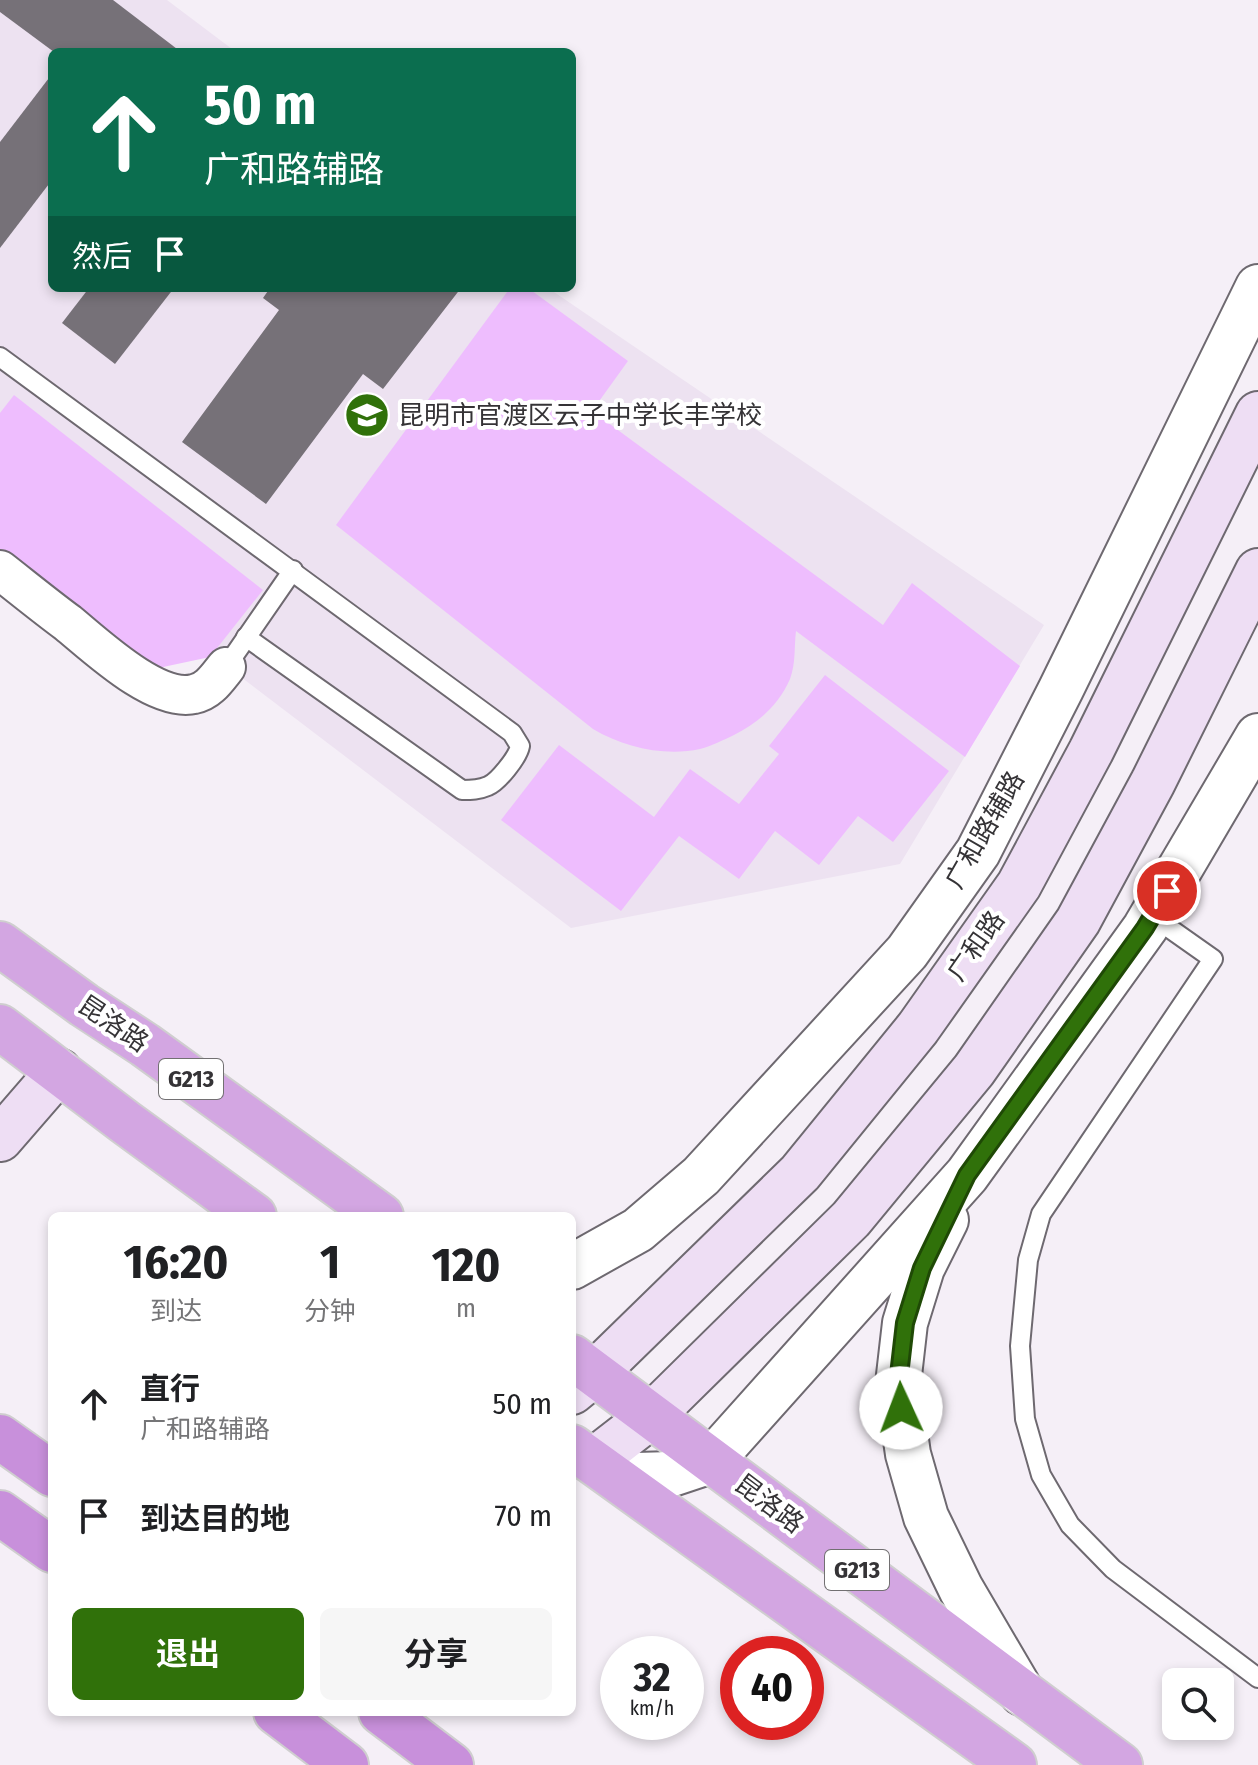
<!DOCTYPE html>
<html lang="zh">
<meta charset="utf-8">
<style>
:root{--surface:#fff;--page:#f6f6f6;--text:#202124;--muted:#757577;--accent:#30710a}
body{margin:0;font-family:"Fira Sans Condensed","Noto Sans SC",sans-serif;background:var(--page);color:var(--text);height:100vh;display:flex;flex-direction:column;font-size:30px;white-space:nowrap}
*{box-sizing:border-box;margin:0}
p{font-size:26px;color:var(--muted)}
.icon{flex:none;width:44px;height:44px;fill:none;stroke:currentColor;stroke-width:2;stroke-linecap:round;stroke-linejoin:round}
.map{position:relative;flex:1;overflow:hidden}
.drawer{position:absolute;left:48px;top:1212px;width:528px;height:504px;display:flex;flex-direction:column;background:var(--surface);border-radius:12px;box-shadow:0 4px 12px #0003}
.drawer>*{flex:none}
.top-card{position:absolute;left:48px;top:48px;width:528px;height:244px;border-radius:12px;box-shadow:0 4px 12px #0003;background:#0b6e4f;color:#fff;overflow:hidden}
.fabs{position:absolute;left:1162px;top:1668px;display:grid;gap:16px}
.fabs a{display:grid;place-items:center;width:72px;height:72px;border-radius:12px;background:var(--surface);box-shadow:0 4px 12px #0003;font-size:40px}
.speed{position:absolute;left:600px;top:1636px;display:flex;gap:16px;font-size:40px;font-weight:700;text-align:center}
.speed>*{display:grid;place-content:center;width:104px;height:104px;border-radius:50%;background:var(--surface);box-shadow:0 4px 12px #0003;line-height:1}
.speed small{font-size:20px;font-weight:400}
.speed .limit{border:12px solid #d22;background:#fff;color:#111}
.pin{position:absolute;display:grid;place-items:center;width:68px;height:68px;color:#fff;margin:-34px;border:4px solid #fff;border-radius:50%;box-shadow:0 2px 8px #0007}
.me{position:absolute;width:88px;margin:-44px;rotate:358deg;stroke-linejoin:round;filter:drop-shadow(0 0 6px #0008)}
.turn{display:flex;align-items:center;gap:28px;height:168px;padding:0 24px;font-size:36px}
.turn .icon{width:104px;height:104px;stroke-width:2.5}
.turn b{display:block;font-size:56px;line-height:68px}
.then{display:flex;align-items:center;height:76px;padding:0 24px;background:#0003;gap:16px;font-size:30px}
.eta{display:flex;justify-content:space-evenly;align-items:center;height:136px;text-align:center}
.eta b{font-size:48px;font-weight:700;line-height:56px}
.button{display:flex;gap:16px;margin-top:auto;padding:16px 24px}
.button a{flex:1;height:92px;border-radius:12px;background:var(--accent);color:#fff;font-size:32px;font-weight:700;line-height:92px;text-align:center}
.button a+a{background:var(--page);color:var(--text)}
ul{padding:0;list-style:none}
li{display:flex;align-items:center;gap:24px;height:112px;padding:0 24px}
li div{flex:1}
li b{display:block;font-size:30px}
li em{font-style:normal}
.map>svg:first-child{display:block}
.built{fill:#ede2f1}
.green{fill:#eebdfe}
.building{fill:#767178}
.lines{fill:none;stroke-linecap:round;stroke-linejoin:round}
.service-casing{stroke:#6e6970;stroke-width:22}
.minor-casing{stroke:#6e6970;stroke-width:42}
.tertiary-casing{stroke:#6e6970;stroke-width:48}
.secondary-casing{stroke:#6e6970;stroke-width:48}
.trunk-casing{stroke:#cfcecf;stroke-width:48}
.motorway-casing{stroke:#cfcecf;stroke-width:48}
.service{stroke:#fff;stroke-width:18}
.minor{stroke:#fff;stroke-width:38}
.tertiary{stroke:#fff;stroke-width:44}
.secondary{stroke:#eedef4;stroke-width:44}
.trunk{stroke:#d3a6e2;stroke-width:44}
.motorway{stroke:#c890db;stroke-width:44}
.route-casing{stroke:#1f4906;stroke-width:20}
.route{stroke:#30710a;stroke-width:14}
.labels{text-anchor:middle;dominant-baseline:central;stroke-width:8;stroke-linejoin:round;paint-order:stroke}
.shield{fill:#fff;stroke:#727072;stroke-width:2}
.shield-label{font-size:24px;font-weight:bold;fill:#353336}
.poi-label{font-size:26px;fill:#353336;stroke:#fff;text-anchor:start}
.street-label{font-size:26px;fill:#353336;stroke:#fff}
</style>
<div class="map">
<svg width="1258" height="1765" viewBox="0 0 1258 1765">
<rect width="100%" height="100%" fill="#f5eff7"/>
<polygon class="built" points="0,0 167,0 236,52 52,52 52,288 548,288 1044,625 900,864 571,928 0,494"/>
<g class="green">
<path d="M510 288H528L628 361 592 411 883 625 912 583 1020 666 965 757 796 631C794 647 796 663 790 679 778 706 759 722 734 735 723 740 712 746 700 749 665 757 623 747 593 729L336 525Z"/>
<polygon points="14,395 263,590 210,657 149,670 0,555 0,413"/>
<polygon points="825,675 949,771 893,842 858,816 819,865 775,831 739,879 679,836 621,911 501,820 559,745 654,817 690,769 739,804 779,754 769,746"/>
</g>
<g class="building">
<polygon points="0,0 113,0 181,52 54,52 0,12"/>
<polygon points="52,74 52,180 0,248 0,142"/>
<polygon points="89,288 174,288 115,364 62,323"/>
<polygon points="270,288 461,288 383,389 363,374 266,504 182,442 279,310 263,298"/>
</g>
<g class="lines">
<g class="service-casing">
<g id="service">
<path d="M0 357 512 733 520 746C518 757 498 782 488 786 479 790 471 790 462 790L246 637"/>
<polyline points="226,667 293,570"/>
<polyline points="1152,916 1213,959 1041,1214 1028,1260 1020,1346 1025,1419 1041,1475 1070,1525 1113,1569 1258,1678"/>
</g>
</g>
<g class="minor-casing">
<path id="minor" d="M0 570C23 588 45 606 68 623 96 646 156 703 194 694 209 691 217 678 226 667"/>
</g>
<g class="tertiary-casing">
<g id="tertiary">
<polyline points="946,1220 922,1268 905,1323 898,1384 908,1454 926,1517 961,1589 1022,1693"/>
<polyline points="572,1267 638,1230 701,1176 907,952 978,852 1061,689 1258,287"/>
<polyline points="593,1461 637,1475 672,1474 711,1461 967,1175 1145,928 1258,736"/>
</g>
</g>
<g class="secondary-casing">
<g id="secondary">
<polyline points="0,1139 59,1071"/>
<polyline points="572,1392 594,1374 800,1173 918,1028 1019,885 1091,751 1258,414"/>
<polyline points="593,1461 651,1416 851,1219 974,1070 1078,921 1153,782 1258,571"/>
</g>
</g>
<g class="trunk-casing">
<g id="trunk">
<polyline points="0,944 84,1005 145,1045 381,1216"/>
<polyline points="0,1027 125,1122 254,1216"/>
<polyline points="572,1357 1120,1765"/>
<polyline points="572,1447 1014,1765"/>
</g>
</g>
<g class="motorway-casing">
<g id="motorway">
<polyline points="0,1437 52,1474"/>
<polyline points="0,1513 52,1550"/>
<polyline points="276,1712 346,1765"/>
<polyline points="381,1712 451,1765"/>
</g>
</g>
<use href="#service" class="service"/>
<use href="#minor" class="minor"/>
<use href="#tertiary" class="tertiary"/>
<use href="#secondary" class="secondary"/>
<use href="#trunk" class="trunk"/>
<use href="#motorway" class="motorway"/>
</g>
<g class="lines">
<g class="route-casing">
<polyline id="route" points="901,1408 898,1384 905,1323 922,1268 967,1175 1145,928 1167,891"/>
</g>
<use href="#route" class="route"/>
</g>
<defs>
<g id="school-disc" transform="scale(2.3)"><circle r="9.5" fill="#30710a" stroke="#fff"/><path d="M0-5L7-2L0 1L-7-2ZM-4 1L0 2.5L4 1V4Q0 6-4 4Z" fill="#fff"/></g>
</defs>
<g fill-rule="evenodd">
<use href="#school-disc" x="367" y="415"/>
</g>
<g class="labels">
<g class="shield">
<rect x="159" y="1059" width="64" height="40" rx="6"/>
<rect x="825" y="1550" width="64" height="40" rx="6"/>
</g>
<g class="shield-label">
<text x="191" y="1079">G213</text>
<text x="857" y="1570">G213</text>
</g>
<g class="poi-label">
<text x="398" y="415">昆明市官渡区云子中学长丰学校</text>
</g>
<g class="street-label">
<text transform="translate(985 830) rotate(-60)">广和路辅路</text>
<text transform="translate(976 946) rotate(-55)">广和路</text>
<text transform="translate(113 1024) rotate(34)">昆洛路</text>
<text transform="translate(769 1504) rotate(37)">昆洛路</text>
</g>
</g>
</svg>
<div class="fabs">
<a><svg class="icon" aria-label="search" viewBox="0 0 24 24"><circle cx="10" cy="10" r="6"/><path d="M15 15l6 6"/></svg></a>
</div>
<div class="speed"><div>32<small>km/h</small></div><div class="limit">40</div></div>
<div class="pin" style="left:1167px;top:891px;background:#d93025"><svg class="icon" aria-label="arrive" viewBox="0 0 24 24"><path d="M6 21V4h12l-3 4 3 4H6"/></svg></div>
<svg class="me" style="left:901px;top:1408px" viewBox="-20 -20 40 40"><circle r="19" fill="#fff"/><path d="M0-13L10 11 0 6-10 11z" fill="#30710a"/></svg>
<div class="top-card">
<div class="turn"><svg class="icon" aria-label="ahead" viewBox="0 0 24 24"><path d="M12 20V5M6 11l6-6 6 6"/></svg><div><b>50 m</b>广和路辅路</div></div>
<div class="then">然后<svg class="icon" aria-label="arrive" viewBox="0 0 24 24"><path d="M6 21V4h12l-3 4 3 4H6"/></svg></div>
</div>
<section class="drawer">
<div class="eta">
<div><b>16:20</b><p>到达</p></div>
<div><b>1</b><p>分钟</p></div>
<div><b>120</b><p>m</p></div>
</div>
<ul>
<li><svg class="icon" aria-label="ahead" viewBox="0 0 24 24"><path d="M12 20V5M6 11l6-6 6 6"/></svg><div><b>直行</b><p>广和路辅路</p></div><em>50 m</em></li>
<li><svg class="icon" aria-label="arrive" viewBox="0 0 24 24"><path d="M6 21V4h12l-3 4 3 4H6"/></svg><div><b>到达目的地</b></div><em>70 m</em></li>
</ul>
<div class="button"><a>退出</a><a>分享</a></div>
</section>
</div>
